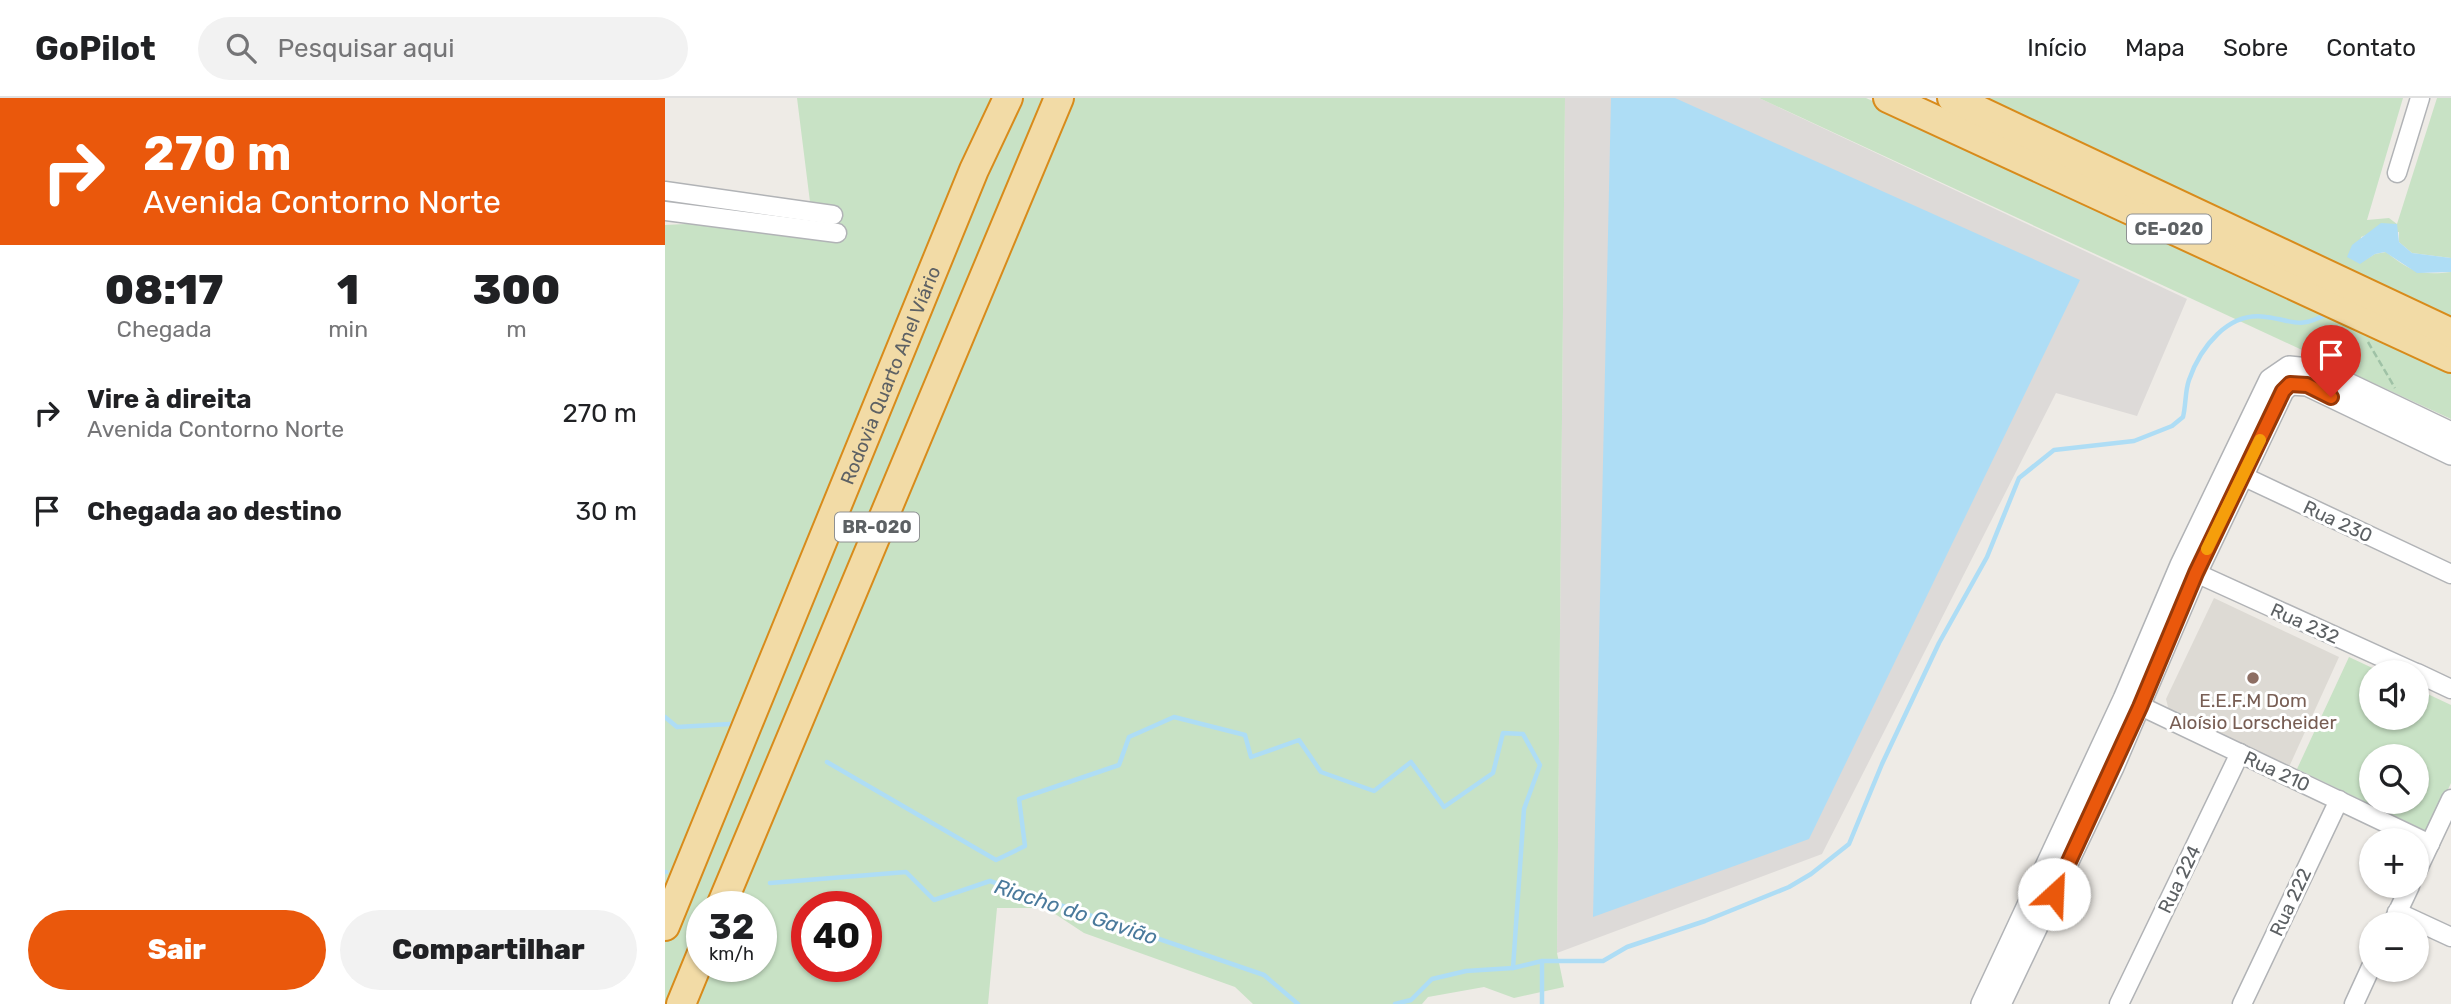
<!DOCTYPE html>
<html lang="pt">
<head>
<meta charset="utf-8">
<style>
  body { margin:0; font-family:Rubik,sans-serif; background:#f2f2f2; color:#202124; height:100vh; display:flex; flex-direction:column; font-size:26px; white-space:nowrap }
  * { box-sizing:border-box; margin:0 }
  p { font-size:23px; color:#757577 }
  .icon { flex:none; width:38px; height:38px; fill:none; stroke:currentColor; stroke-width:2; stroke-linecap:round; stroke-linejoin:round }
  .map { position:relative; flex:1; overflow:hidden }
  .panel { display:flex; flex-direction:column; background:#fff; width:665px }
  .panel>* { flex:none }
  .banner { background:#ea580c; color:#fff; overflow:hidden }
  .fabs { position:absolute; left:1694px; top:562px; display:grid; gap:14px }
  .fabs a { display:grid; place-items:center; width:70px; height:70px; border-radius:50%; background:#fff; box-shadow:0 2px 5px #0004; font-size:35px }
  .speed { position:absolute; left:21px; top:793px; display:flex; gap:14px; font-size:35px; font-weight:700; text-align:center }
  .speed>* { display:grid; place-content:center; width:91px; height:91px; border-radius:50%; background:#fff; box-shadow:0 2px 5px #0004; line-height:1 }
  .speed small { font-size:18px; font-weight:400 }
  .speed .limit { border:10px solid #d22; background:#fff; color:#111 }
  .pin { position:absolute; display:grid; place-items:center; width:60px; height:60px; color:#fff; margin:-72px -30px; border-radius:50% 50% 50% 0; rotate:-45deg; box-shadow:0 0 7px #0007 }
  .pin .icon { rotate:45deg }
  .me { position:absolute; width:77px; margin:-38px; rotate:25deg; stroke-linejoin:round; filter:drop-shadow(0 0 5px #0008) }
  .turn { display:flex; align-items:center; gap:24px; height:147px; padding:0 28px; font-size:32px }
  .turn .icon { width:91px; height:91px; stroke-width:2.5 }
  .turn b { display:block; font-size:49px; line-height:60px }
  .eta { display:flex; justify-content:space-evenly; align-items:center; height:119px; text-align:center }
  .eta b { font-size:42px; font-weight:800; line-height:49px }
  .action { display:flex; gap:14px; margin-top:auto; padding:14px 28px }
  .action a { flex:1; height:80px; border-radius:42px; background:#ea580c; color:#fff; font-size:28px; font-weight:800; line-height:80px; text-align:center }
  .action a+a { background:#f2f2f2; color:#202124 }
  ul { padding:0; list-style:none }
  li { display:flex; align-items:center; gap:21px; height:98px; padding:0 28px }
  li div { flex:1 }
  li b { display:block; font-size:26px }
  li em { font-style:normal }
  header { display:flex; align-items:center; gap:42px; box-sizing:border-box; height:98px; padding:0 35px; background:#fff; border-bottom:2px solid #e0e0e0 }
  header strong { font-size:33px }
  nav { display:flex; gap:38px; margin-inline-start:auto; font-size:24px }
  .search { width:490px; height:63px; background:#f2f2f2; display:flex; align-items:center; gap:18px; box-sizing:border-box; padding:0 24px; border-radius:38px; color:#757577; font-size:26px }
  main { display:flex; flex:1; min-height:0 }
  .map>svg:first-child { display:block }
  .industrial { fill:#dddad8 }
  .education { fill:#dddad4 }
  .green { fill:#c8e2c5; fill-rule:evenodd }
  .water { fill:#aeddf5 }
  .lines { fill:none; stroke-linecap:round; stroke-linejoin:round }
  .stream { stroke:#aeddf5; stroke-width:4.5 }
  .minor-casing { stroke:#b1b3b6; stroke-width:21 }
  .tertiary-casing { stroke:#b1b3b6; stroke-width:24 }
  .trunk-casing { stroke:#d88b1b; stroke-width:32 }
  .path { stroke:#9fc2a6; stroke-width:2.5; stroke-dasharray:7 3.5; stroke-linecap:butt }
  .minor { stroke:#fff; stroke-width:18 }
  .tertiary { stroke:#fff; stroke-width:21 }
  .trunk { stroke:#f2dba6; stroke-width:28 }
  .route-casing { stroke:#983908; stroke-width:18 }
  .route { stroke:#ea580c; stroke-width:12 }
  .slow { stroke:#f59e0b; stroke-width:12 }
  .education-dot { fill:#8d6e63; stroke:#fff; stroke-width:2.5 }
  .labels { text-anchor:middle; stroke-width:6; stroke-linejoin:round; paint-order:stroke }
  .shield { fill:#fff; stroke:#8e9092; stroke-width:2 }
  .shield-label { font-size:18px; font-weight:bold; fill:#5d6164 }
  .street-label { font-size:19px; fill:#5d6164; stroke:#fff }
  .education-label { font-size:19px; fill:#785e54; stroke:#fff }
  .water-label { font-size:21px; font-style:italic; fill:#4a7a9c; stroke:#fff }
</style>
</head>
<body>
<header>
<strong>GoPilot</strong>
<div class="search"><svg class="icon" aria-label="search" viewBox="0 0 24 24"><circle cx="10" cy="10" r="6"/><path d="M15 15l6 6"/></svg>Pesquisar aqui</div>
<nav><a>Início</a><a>Mapa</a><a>Sobre</a><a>Contato</a></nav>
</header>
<main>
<section class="panel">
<div class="banner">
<div class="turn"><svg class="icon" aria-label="right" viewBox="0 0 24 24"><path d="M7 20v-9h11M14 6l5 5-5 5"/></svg><div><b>270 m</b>Avenida Contorno Norte</div></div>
</div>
<div class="eta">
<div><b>08:17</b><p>Chegada</p></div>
<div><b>1</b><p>min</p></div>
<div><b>300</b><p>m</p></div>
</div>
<ul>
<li><svg class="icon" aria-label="right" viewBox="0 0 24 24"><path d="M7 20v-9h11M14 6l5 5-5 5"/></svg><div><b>Vire à direita</b><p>Avenida Contorno Norte</p></div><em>270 m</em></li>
<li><svg class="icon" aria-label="arrive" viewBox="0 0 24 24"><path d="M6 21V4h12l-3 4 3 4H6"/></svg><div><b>Chegada ao destino</b></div><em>30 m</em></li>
</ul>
<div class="action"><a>Sair</a><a>Compartilhar</a></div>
</section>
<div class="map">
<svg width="1786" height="906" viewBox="0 0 1786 906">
  <rect width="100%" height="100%" fill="#eeebe6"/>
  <!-- industrial -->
  <path class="industrial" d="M900 0H1094L1522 201 1472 318 1391 295 1157 756 892 855Z"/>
  <!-- education -->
  <path class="education" d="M1549 500 1674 559 1624 669 1504 613 1501 601Z"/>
  <!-- green -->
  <g class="green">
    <path d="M132 0H900L892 855 899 889 849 900 819 889 763 899 757 906H588L570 889 419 835 381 810H332L323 906H0V127L147 120ZM37 808H96V868H37ZM142 808H201V868H142Z"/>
    <path d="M1094 0H1201L1274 33 1786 272V321Z"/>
    <path d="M1314 0H1738L1702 122 1724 120 1732 126 1772 0H1786V160L1747 155 1734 144V134L1706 135 1696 139 1695 165 1710 156 1721 154C1745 173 1755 178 1786 174V218Z"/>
    <path d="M1684 559 1716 574H1706V620H1752V591L1786 607V685L1763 734 1632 671ZM1706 658H1752V704H1706Z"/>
  </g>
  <!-- water -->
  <g class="water">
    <path d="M946 0H1010L1415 182 1144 741 928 819Z"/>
    <path d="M1716 125 1732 126 1734 144 1747 155 1786 160V174L1752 175 1720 154 1710 156 1695 166 1682 159 1687 147Z"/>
  </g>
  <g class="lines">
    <!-- stream -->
    <g class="stream">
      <path d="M0 619 12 629 65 626"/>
      <path d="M162 664 331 762 360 748 354 701 454 667 464 639 509 619 580 637 586 659 634 642 656 674 709 693 746 664 779 709 828 675 838 635 858 636 875 667 859 711 848 870"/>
      <path d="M0 774H1"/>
      <path d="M105 785 241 774 269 802 325 783 599 877 633 906"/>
      <path d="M730 906 746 902 767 881 801 873 848 870 877 863H938L962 849 1040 823 1124 789 1146 776 1184 746 1217 666 1274 545 1322 459 1354 380 1389 352 1469 343 1507 328 1518 319C1521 307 1520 293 1524 282 1535 250 1563 213 1601 219 1631 223 1633 231 1662 216"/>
      <path d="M877 906V863"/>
    </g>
    <defs>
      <g id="minor">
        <path d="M1732 75 1755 0"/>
        <path d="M0 93 168 117"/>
        <path d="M0 113 172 135"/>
        <path d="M1567 373 1786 476"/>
        <path d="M1531 475 1749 574"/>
        <path d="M1752 575 1786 591"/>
        <path d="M1463 602 1765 746"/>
        <path d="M1752 773 1786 701"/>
        <path d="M1732 814 1786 839"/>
        <path d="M1727 826 1745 788"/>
        <path d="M1454 906 1575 655"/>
        <path d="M1577 906 1674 702"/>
        <path d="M1689 906 1706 869"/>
      </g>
      <g id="tertiary">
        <path d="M1625 286 1642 287 1786 356"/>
        <path d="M1317 906 1459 601 1516 467 1605 282 1624 269 1654 272 1786 335"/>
        <path d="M1335 906 1448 669 1531 475 1618 293 1625 286"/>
      </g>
      <g id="trunk">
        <path d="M1223 0 1786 260"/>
        <path d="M1287 0 1786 235"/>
        <path d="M56 808 394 0"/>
        <path id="s1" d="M0 828 309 72 343 0"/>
        <path d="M16 906 37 855"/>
      </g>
    </defs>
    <!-- minor casing -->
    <use href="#minor" class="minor-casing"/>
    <!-- tertiary casing -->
    <use href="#tertiary" class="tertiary-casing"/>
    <!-- trunk casing -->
    <use href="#trunk" class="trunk-casing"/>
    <!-- path -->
    <g class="path">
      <path d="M1703 244 1730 290"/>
      <path d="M1664 257 1671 248 1688 239"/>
    </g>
    <!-- minor -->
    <use href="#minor" class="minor"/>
    <!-- tertiary -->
    <use href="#tertiary" class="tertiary"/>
    <!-- trunk -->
    <use href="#trunk" class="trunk"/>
  </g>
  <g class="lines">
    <defs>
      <path id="route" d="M1389 796 1475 609 1531 475 1618 293 1625 286 1642 287 1666 299"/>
    </defs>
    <!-- route casing -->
    <use href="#route" class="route-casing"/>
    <!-- route -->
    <use href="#route" class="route"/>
    <!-- slow -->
    <path class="slow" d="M1542 451 1595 342"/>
  </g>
  <!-- markers -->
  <circle class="education-dot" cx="1588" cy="580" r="7"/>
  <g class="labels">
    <!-- shield labels -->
    <g class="shield">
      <rect x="1462" y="116.5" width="84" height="29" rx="5"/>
      <rect x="170" y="414.5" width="84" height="29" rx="5"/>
    </g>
    <g class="shield-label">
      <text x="1504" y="137">CE-020</text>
      <text x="212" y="435">BR-020</text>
    </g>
    <!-- street labels -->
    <g class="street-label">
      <text dy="7" stroke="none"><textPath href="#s1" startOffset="595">Rodovia Quarto Anel Viário</textPath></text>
      <text transform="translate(1673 423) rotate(25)" y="7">Rua 230</text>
      <text transform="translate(1640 525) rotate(24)" y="7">Rua 232</text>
      <text transform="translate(1612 673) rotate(25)" y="7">Rua 210</text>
      <text transform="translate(1514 781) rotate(-64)" y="7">Rua 224</text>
      <text transform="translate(1625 804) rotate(-65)" y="7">Rua 222</text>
    </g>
    <!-- education labels -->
    <g class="education-label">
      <text x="1588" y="609">E.E.F.M Dom<tspan x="1588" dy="22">Aloísio Lorscheider</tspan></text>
    </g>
    <!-- water labels -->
    <g class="water-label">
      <text transform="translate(411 814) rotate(18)" y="7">Riacho do Gavião</text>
    </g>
  </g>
</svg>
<div class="fabs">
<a><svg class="icon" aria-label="sound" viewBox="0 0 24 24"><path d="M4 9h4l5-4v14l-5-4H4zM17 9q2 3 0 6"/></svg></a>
<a><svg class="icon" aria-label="search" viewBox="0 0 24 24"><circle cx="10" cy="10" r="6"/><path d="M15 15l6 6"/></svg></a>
<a>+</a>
<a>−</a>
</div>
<div class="speed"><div>32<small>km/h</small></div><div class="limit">40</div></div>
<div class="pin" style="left:1666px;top:299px;background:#d93025"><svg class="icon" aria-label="arrive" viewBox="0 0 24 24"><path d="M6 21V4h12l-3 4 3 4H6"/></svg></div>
<svg class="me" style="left:1389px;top:796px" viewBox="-20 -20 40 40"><circle r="19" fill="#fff"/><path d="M0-13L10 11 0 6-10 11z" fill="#ea580c"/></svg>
</div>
</main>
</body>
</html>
